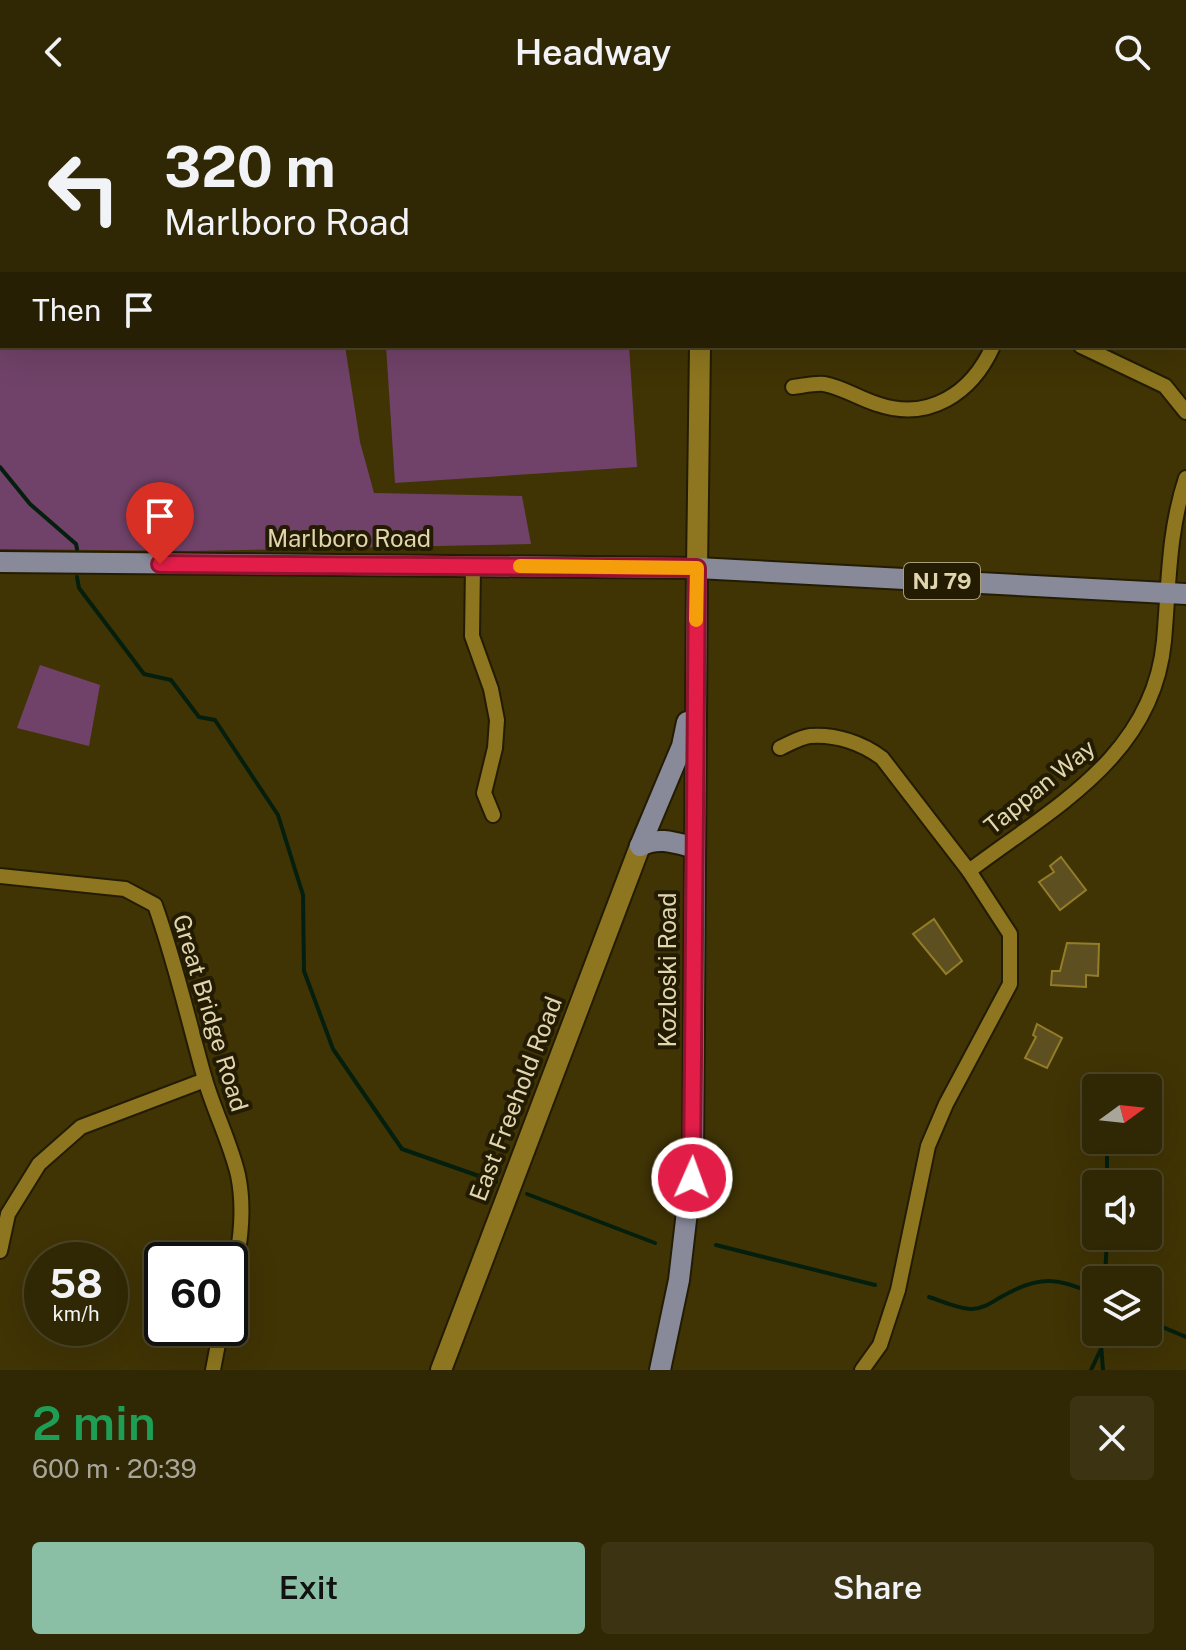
<!DOCTYPE html>
<html lang="en">
<head>
<meta charset="utf-8">
<style>
  body { margin:0; font-family:"Public Sans",sans-serif; background:#3c3313; color:#f1f3f6; height:100vh; display:flex; flex-direction:column; font-size:30px; white-space:nowrap }
  * { box-sizing:border-box; margin:0 }
  p { font-size:26px; color:#a8a59a }
  .icon { flex:none; width:44px; height:44px; fill:none; stroke:currentColor; stroke-width:2; stroke-linecap:round; stroke-linejoin:round }
  .map { position:relative; height:1266px; overflow:hidden }
  .details { display:flex; flex-direction:column; background:#302704; flex:1 }
  .details>* { flex:none }
  .top-card { position:absolute; left:0px; top:0px; width:1186px; height:244px; box-shadow:0 8px 32px #0002,0 0 0 2px #4b4426; background:#302704; color:#f1f3f6; overflow:hidden }
  .needle { width:52px; rotate:75deg }
  .buttons { position:absolute; left:1082px; top:970px; display:grid; gap:16px }
  .buttons a { display:grid; place-items:center; width:80px; height:80px; border-radius:8px; background:#302704; box-shadow:0 8px 32px #0002,0 0 0 2px #4b4426; font-size:40px }
  .speed { position:absolute; left:24px; top:1138px; display:flex; gap:16px; font-size:40px; font-weight:700; text-align:center }
  .speed>* { display:grid; place-content:center; width:104px; height:104px; border-radius:50%; background:#302704; box-shadow:0 8px 32px #0002,0 0 0 2px #4b4426; line-height:1 }
  .speed small { font-size:20px; font-weight:400 }
  .speed .limit { border:4px solid #111; border-radius:12px; background:#fff; color:#111 }
  .pin { position:absolute; display:grid; place-items:center; width:68px; height:68px; color:#fff; margin:-82px -34px; border-radius:50% 50% 50% 0; rotate:-45deg; box-shadow:0 0 8px #0007 }
  .pin .icon { rotate:45deg }
  .me { position:absolute; width:88px; margin:-44px; rotate:2deg; stroke-linejoin:round; filter:drop-shadow(0 0 6px #0008) }
  .turn { display:flex; align-items:center; gap:28px; height:168px; padding:0 32px; font-size:36px }
  .turn .icon { width:104px; height:104px; stroke-width:2.5 }
  .turn b { display:block; font-size:56px; line-height:68px }
  .then { display:flex; align-items:center; height:76px; padding:0 32px; background:#0003; gap:16px; font-size:30px }
  .round { display:grid; place-items:center; flex:none; width:84px; height:84px; border-radius:8px; background:#3c3313 }
  .head { display:flex; align-items:center; justify-content:space-between; height:136px; padding:0 32px }
  h1 { font-size:48px; font-weight:600; line-height:60px; color:#1e9e55 }
  .cta { display:flex; gap:16px; margin-top:auto; padding:16px 32px }
  .cta a { flex:1; height:92px; border-radius:8px; background:#8abfa5; color:#111; font-size:32px; font-weight:600; line-height:92px; text-align:center }
  .cta a+a { background:#3c3313; color:#f1f3f6 }
  header { display:flex; justify-content:space-between; align-items:center; height:104px; padding:0 32px; background:#302704; font-size:36px; font-weight:600 }
  .map>svg:first-child { display:block }
  .green { fill:#704269 }
  .lines { fill:none; stroke-linecap:round; stroke-linejoin:round }
  .stream { stroke:#051f0e; stroke-width:4 }
  .building { fill:#5d4f1f; stroke:#947d28; stroke-width:2 }
  .lane-casing { stroke:#231c03; stroke-width:11 }
  .street-casing { stroke:#231c03; stroke-width:18 }
  .secondary-casing { stroke:#231c03; stroke-width:24 }
  .primary-casing { stroke:#231c03; stroke-width:24 }
  .lane { stroke:#8d761f; stroke-width:7 }
  .street { stroke:#8d761f; stroke-width:14 }
  .secondary { stroke:#8d761f; stroke-width:20 }
  .primary { stroke:#888a9a; stroke-width:20 }
  .route-casing { stroke:#92132f; stroke-width:20 }
  .route { stroke:#e11d48; stroke-width:14 }
  .slow { stroke:#f59e0b; stroke-width:14 }
  .labels { text-anchor:middle; stroke-width:8; stroke-linejoin:round; paint-order:stroke }
  .shield { fill:#231c03; stroke:#a89e7b; stroke-width:2 }
  .shield-label { font-size:22px; font-weight:bold; fill:#e1d5ae }
  .street-label { font-size:24px; fill:#e1d5ae; stroke:#231c03 }
</style>
</head>
<body>
<header><svg class="icon" aria-label="back" viewBox="0 0 24 24"><path d="M15 5l-7 7 7 7"/></svg>Headway<svg class="icon" aria-label="search" viewBox="0 0 24 24"><circle cx="10" cy="10" r="6"/><path d="M15 15l6 6"/></svg></header>
<div class="map">
<svg width="1186" height="1266" viewBox="0 0 1186 1266">
  <rect width="100%" height="100%" fill="#403405"/>
  <!-- green -->
  <g class="green">
    <path d="M0 0 97 2H2V242H345L360 338 374 389 522 392 531 440 190 447 0 445Z"/>
    <rect x="391" y="0" width="231" height="2"/>
    <path d="M386 242H629L637 363 395 379Z"/>
    <path d="M40 561 100 581 89 642 17 624Z"/>
  </g>
  <g class="lines">
    <!-- stream -->
    <g class="stream">
      <path d="M0 363 30 400 76 440 77 445"/>
      <path d="M77 473 79 484 144 570 171 576 199 613 215 616 278 711 303 791 304 867 333 945 402 1045 496 1078"/>
      <path d="M1107 1053V1080"/>
      <path d="M527 1090 655 1139"/>
      <path d="M716 1141 875 1181"/>
      <path d="M1105 1176 1107 1132"/>
      <path d="M929 1193C942 1197 959 1205 972 1205 983 1205 992 1198 1001 1193 1039 1171 1058 1173 1096 1191"/>
      <path d="M1148 1217 1186 1233"/>
      <path d="M1100 1228 1103 1266"/>
      <path d="M1091 1266 1100 1247"/>
    </g>
  </g>
  <!-- building -->
  <g class="building">
    <path d="M1061 753 1086 786 1060 806 1039 778 1054 768 1050 762Z"/>
    <path d="M934 815 962 857 946 870 913 830Z"/>
    <path d="M1067 839 1099 840 1098 872 1086 871V883L1051 881 1052 867H1060Z"/>
    <path d="M1037 920 1062 934 1047 964 1025 954 1036 933 1033 931Z"/>
  </g>
  <g class="lines">
    <defs>
      <g id="lane">
        <path d="M118 0V2"/>
        <path d="M315 0 317 2"/>
        <path d="M212 2 244 0"/>
      </g>
      <g id="street">
        <path d="M762 0H763"/>
        <path d="M1004 0V2"/>
        <path d="M1081 242 1165 282 1186 308"/>
        <path d="M793 283C802 282 815 279 824 280 842 283 860 295 877 300 929 318 972 289 993 242"/>
        <path d="M473 462 472 532 491 585 497 616 495 644 484 689 493 711"/>
        <path d="M780 644C789 640 800 633 810 632 836 630 862 639 882 654L969 767 1010 830V880L946 1000 928 1042 898 1186 880 1241 862 1266"/>
        <path d="M969 767C1052 704 1153 653 1164 537 1169 481 1168 428 1186 374"/>
        <path d="M0 772 125 785 155 801C175 857 188 915 204 972 213 1005 230 1037 238 1071 246 1110 239 1148 230 1186"/>
        <path d="M0 1147 8 1110 39 1060 81 1023 205 976"/>
        <path d="M213 1266 221 1224"/>
      </g>
      <g id="secondary">
        <path d="M682 0V2"/>
        <path d="M697 464 700 242"/>
        <path d="M441 1266 640 742"/>
      </g>
      <g id="primary">
        <path d="M0 458 697 464 1186 490"/>
        <path d="M640 742 682 642 687 618"/>
        <path d="M640 742C658 732 676 739 695 744"/>
        <path d="M660 1266 679 1176 693 1056 697 464"/>
      </g>
    </defs>
    <!-- lane casing -->
    <use href="#lane" class="lane-casing"/>
    <!-- street casing -->
    <use href="#street" class="street-casing"/>
    <!-- secondary casing -->
    <use href="#secondary" class="secondary-casing"/>
    <!-- primary casing -->
    <use href="#primary" class="primary-casing"/>
    <!-- lane -->
    <use href="#lane" class="lane"/>
    <!-- street -->
    <use href="#street" class="street"/>
    <!-- secondary -->
    <use href="#secondary" class="secondary"/>
    <!-- primary -->
    <use href="#primary" class="primary"/>
  </g>
  <g class="lines">
    <defs>
      <path id="route" d="M160 460 697 464 692 1074"/>
    </defs>
    <!-- route casing -->
    <use href="#route" class="route-casing"/>
    <!-- route -->
    <use href="#route" class="route"/>
    <!-- slow -->
    <path class="slow" d="M520 462 697 464 696 516"/>
  </g>
  <g class="labels">
    <!-- shield labels -->
    <rect class="shield" x="904" y="459" width="76" height="36" rx="6"/>
    <g class="shield-label">
      <text x="942" y="485">NJ 79</text>
    </g>
    <!-- street labels -->
    <g class="street-label">
      <text x="349" y="443">Marlboro Road</text>
      <text transform="translate(1040 683) rotate(-39)" y="8">Tappan Way</text>
      <text transform="translate(668 866) rotate(-90)" y="8">Kozloski Road</text>
      <text transform="translate(210 909) rotate(73)" y="8">Great Bridge Road</text>
      <text transform="translate(516 995) rotate(-69)" y="8">East Freehold Road</text>
    </g>
  </g>
</svg>
<div class="buttons">
<a><svg class="needle" viewBox="-14 -14 28 28"><path d="M0-13l5 13h-10z" fill="#e53935"/><path d="M0 13l5-13h-10z" fill="#a8a59a"/></svg></a>
<a><svg class="icon" aria-label="sound" viewBox="0 0 24 24"><path d="M4 9h4l5-4v14l-5-4H4zM17 9q2 3 0 6"/></svg></a>
<a><svg class="icon" aria-label="layers" viewBox="0 0 24 24"><path d="M12 4l9 5-9 5-9-5zM3 14l9 5 9-5"/></svg></a>
</div>
<div class="speed"><div>58<small>km/h</small></div><div class="limit">60</div></div>
<div class="pin" style="left:160px;top:460px;background:#d93025"><svg class="icon" aria-label="arrive" viewBox="0 0 24 24"><path d="M6 21V4h12l-3 4 3 4H6"/></svg></div>
<svg class="me" style="left:692px;top:1074px" viewBox="-20 -20 40 40"><circle r="17" fill="#e11d48" stroke="#fff" stroke-width="3"/><path d="M0-11L8 9 0 5-8 9z" fill="#fff"/></svg>
<div class="top-card">
<div class="turn"><svg class="icon" aria-label="left" viewBox="0 0 24 24"><path d="M17 20v-9H6M10 6l-5 5 5 5"/></svg><div><b>320 m</b>Marlboro Road</div></div>
<div class="then">Then<svg class="icon" aria-label="arrive" viewBox="0 0 24 24"><path d="M6 21V4h12l-3 4 3 4H6"/></svg></div>
</div>
</div>
<section class="details">
<div class="head"><div><h1>2 min</h1><p>600 m · 20:39</p></div><a class="round"><svg class="icon" aria-label="close" viewBox="0 0 24 24"><path d="M6 6l12 12M18 6L6 18"/></svg></a></div>
<div class="cta"><a>Exit</a><a>Share</a></div>
</section>
</body>
</html>
